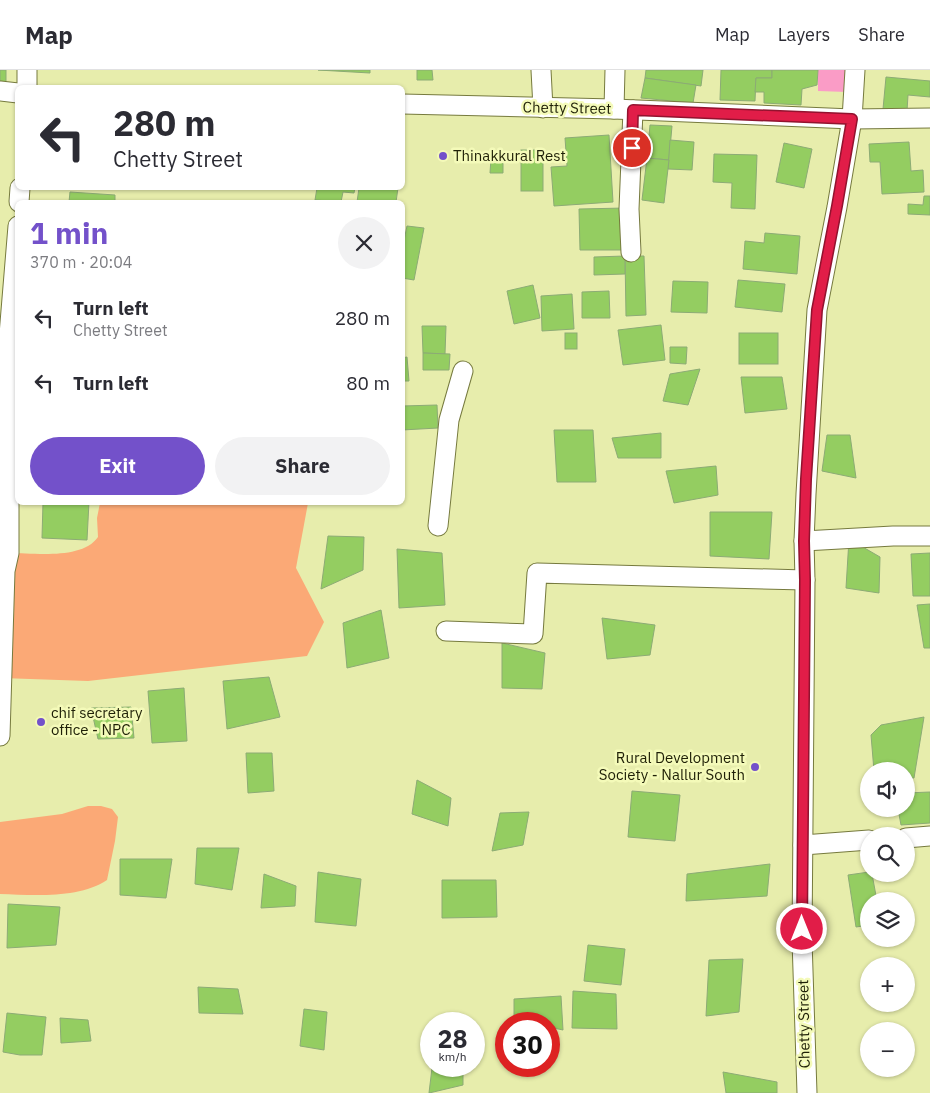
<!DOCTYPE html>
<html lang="en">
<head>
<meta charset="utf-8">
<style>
  body { margin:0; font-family:"IBM Plex Sans",sans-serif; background:#f2f2f3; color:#2b2b33; height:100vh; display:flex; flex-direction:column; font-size:19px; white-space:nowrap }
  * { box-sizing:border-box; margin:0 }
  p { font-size:16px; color:#7c7c81 }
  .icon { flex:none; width:28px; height:28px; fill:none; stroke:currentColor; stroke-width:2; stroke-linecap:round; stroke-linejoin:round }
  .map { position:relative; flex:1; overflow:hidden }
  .panel { position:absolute; left:15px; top:130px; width:390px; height:305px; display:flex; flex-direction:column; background:#fff; border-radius:8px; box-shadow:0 1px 4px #0004 }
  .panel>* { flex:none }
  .banner { position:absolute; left:15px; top:15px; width:390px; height:105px; border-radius:8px; box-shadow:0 1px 4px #0004; background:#fff; color:#2b2b33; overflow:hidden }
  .buttons { position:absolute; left:860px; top:692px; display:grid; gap:10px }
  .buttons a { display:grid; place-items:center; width:55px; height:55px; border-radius:50%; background:#fff; box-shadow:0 1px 4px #0004; font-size:25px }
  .speed { position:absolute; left:420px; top:942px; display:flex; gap:10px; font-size:25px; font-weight:700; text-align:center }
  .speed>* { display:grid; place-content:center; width:65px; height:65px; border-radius:50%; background:#fff; box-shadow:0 1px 4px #0004; line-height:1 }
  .speed small { font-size:12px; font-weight:400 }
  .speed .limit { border:8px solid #d22; background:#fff; color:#111 }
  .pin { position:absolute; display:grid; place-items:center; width:42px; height:42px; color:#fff; margin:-21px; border:2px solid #fff; border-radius:50%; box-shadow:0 1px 5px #0007 }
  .me { position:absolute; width:55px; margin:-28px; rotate:0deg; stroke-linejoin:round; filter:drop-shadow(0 0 4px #0008) }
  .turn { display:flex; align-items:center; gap:18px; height:105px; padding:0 15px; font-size:22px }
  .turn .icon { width:65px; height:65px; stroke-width:2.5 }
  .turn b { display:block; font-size:35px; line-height:42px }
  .round { display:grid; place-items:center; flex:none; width:52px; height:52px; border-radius:26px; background:#f2f2f3 }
  .summary { display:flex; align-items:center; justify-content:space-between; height:85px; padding:0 15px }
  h1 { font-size:30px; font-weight:700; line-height:38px; color:#7351ca }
  .cta { display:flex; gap:10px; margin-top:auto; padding:10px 15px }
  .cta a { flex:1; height:58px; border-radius:30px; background:#7351ca; color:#fff; font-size:20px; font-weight:700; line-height:58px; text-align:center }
  .cta a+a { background:#f2f2f3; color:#2b2b33 }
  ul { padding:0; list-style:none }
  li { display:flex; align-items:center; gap:15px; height:65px; padding:0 15px }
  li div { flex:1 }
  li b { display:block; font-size:19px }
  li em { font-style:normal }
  header { display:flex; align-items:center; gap:30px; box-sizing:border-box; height:70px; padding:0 25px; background:#fff; border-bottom:1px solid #e1e1e2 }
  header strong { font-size:24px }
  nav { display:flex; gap:28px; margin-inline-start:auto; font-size:18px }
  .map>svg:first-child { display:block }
  .green { fill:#fba976 }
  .water { fill:#fa9cc6 }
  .building { fill:#94cd61; stroke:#8cab75 }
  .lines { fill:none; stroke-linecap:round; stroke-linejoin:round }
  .minor-casing { stroke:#767a3e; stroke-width:21 }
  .minor { stroke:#fff; stroke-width:19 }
  .route-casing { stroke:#92132f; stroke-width:12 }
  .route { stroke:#e11d48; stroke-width:9 }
  .poi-dot { fill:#7351ca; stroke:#f4fab9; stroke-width:2 }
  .labels { text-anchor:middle; stroke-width:5; stroke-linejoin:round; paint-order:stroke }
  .street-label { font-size:15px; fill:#1f2007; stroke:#f4fab9 }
  .poi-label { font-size:15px; fill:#1f2007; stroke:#f4fab9; text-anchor:start }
</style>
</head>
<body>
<header>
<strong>Map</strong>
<nav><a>Map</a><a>Layers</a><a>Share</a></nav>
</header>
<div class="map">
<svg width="930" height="1023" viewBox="0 0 930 1023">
  <rect width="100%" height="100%" fill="#e7edac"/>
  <!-- green -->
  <g class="green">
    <path d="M100 433H308L296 498 324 552 307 586 88 611 1 608 9 483C35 483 82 490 98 467L97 448Z"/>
    <path d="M88 736H101L112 739 118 747 115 771 107 810C79 829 33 825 0 824V752L62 744Z"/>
  </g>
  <!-- water -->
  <path class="water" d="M818 0H848L847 22 818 21Z"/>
  <!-- building -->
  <g class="building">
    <rect x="0" y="0" width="6" height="13"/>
    <path d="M318 0H370V3Z"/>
    <path d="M417 0H432L433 10H417Z"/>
    <path d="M646 0H703L701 16 645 8Z"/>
    <path d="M721 0H772V8H756L755 31 720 30Z"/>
    <path d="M772 0H818L817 15 802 19 801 35 764 33V22H755L756 8H772Z"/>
    <path d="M886 7 930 11V27L908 25 907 41 883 39Z"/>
    <path d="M645 8 696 15 693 33 641 28Z"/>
    <path d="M650 55 672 56 669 90 647 88Z"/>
    <path d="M609 65 613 132 554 136 551 97 567 96 565 68Z"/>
    <path d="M670 70 694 72 692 100 668 99Z"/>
    <path d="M909 72 911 101 923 100 924 122 882 124 880 92H870L869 74Z"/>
    <path d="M784 73 812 79 804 118 776 112Z"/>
    <rect x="521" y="80" width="22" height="41"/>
    <path d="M714 84 757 85 755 139 731 138 732 113 713 112Z"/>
    <path d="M491 88H503V103H490Z"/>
    <path d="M647 88 669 90 664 133 642 130Z"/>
    <path d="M317 118H355L354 123 343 122 341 132 315 130Z"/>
    <path d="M359 118H398L396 132H357Z"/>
    <path d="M70 122 115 125V132H69Z"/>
    <path d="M924 126H930V145L908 144V134L923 135Z"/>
    <path d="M625 138 626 180H580L579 139Z"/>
    <path d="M407 156 424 158 414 210 402 208V180Z"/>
    <path d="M765 163 800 166 797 204 743 199 745 171 764 173Z"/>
    <path d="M625 186H644L646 245 626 246Z"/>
    <path d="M625 186V204L594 205V187Z"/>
    <path d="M738 210 785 214 782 242 735 237Z"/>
    <path d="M673 211 708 212 707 243 671 242Z"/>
    <path d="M533 215 540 248 514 254 507 221Z"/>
    <path d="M609 221 610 248H582V222Z"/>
    <path d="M572 224 574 259 542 261 541 226Z"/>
    <path d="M661 255 665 290 623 295 618 260Z"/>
    <path d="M422 256H446L445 284 423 283Z"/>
    <rect x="565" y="263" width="12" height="16"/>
    <rect x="739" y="263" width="39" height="31"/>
    <path d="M670 277H687L686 294 670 293Z"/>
    <path d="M423 283 450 284 449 300H423Z"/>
    <path d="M407 287 409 311H402V288Z"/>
    <path d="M700 299 688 335 663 331 670 304Z"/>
    <path d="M741 307H782L787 339 745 343Z"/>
    <path d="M437 335 438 358 402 360V336Z"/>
    <path d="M554 360H593L596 412H557Z"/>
    <path d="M661 363V388H618L612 368Z"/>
    <path d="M827 365H850L856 408 822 401Z"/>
    <path d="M716 396 718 425 674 433 666 401Z"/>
    <path d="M43 432H89L87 470 42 468Z"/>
    <path d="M710 442H772L769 489 710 486Z"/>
    <path d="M328 466 364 467 363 500 321 519Z"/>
    <path d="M849 469 880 487 879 523 846 518Z"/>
    <path d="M397 479 442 483 445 535 399 538Z"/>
    <path d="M930 483V526H913L911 484Z"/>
    <path d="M930 534V578H924L917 535Z"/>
    <path d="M381 540 389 588 347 598 343 553Z"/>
    <path d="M602 548 655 555 650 585 607 589Z"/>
    <path d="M502 573 545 583 542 619 502 618Z"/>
    <path d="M269 607 280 647 227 659 223 611Z"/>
    <path d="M184 618 187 671 152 673 148 621Z"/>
    <path d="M131 637 134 668 98 669 91 638Z"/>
    <path d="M924 647 914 708H906V701H874L871 665 881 655Z"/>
    <path d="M246 683H272L274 721 248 723Z"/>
    <path d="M417 710 451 728 448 756 412 744Z"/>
    <path d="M632 721 680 725 675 771 628 767Z"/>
    <path d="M930 722V753L901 755 898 739H906V723Z"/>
    <path d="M529 742 523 775 492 781 500 743Z"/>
    <path d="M197 778H239L232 820 195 814Z"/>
    <path d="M120 789H172L166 828 120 825Z"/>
    <path d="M770 794 767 826 686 831 687 804Z"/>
    <path d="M318 802 361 809 356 856 315 852Z"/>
    <path d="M869 802V804H872L877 831H869V855L856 857 848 805Z"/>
    <path d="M264 804 296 816 295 836 261 838Z"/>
    <path d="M442 810H496L497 847 442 848Z"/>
    <path d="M8 834 60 837 56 875 7 878Z"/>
    <path d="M588 875 625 879 621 915 584 911Z"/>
    <path d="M743 889 739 942 706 946 709 890Z"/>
    <path d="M198 917 238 919 243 944 199 943Z"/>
    <path d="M573 921 616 924 617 959 572 958Z"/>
    <path d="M561 926 563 960 549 957V954H536L514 949V929Z"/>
    <path d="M304 939 327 942 324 980 300 976Z"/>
    <path d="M7 943 46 947 42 985H20L3 982Z"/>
    <path d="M60 948 88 950 91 971 61 973Z"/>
    <path d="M446 996H463V1015L429 1023 432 998Z"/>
    <path d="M723 1002 777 1012V1023H726Z"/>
  </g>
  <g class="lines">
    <defs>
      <g id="minor">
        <path d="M27 0V18"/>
        <path d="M541 0 543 38"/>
        <path d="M0 21 18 23"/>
        <path d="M402 34 614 39 852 49 930 48"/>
        <path d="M614 39 615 0"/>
        <path d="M19 132 20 118"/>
        <path d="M631 182 629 139 633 40"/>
        <path d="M438 456 449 350 463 301"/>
        <path d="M804 471 893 466H930"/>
        <path d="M446 561 533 564 537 503 805 510"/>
        <path d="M0 666 5 501 9 483V265L18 156"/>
        <path d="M906 768 930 766"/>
        <path d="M803 775 869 770"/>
        <path d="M807 1023 802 870 805 510 804 471 806 424 817 240 837 137 852 49 855 0"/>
      </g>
    </defs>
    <!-- minor casing -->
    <use href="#minor" class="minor-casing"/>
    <!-- minor -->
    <use href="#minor" class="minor"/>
  </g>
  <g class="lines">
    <defs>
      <path id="route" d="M632 78 633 40 852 49 837 136 817 240 806 409 804 471 805 510 802 859"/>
    </defs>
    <!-- route casing -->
    <use href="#route" class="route-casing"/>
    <!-- route -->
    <use href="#route" class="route"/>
  </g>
  <!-- markers -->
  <g class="poi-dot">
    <circle cx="443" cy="86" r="5"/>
    <circle cx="41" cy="652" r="5"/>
    <circle cx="755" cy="697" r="5"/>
  </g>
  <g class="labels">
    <!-- street labels -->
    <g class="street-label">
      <text transform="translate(567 38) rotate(1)" y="5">Chetty Street</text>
      <text transform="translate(804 954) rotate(-91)" y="5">Chetty Street</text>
    </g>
    <!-- poi labels -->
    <g class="poi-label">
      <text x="453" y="91">Thinakkural Rest</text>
      <text x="51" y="648">chif secretary<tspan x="51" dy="17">office - NPC</tspan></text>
      <text x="745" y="693" text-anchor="end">Rural Development<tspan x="745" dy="17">Society - Nallur South</tspan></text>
    </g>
  </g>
</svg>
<div class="buttons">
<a><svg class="icon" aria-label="sound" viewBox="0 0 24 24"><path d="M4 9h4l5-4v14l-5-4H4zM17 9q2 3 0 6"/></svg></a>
<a><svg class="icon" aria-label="search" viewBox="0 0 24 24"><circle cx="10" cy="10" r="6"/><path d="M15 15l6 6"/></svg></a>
<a><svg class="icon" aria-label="layers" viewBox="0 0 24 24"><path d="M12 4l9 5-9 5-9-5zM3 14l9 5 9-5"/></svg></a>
<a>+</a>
<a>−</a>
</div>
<div class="speed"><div>28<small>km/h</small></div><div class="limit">30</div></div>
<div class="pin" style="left:632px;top:78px;background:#d93025"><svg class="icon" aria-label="arrive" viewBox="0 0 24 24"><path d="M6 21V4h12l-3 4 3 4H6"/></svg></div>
<svg class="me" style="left:802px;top:859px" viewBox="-20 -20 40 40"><circle r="17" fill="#e11d48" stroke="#fff" stroke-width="3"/><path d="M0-11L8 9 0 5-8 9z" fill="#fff"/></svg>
<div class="banner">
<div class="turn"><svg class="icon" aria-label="left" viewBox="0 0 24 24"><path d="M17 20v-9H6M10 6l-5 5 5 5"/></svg><div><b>280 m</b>Chetty Street</div></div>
</div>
<section class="panel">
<div class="summary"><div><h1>1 min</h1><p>370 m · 20:04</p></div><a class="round"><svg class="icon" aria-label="close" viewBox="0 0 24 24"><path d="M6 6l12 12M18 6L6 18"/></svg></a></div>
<ul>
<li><svg class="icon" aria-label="left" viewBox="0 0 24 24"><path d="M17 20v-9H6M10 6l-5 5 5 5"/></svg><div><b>Turn left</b><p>Chetty Street</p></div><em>280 m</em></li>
<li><svg class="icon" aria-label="left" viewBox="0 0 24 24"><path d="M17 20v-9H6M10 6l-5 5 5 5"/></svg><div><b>Turn left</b></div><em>80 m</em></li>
</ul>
<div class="cta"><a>Exit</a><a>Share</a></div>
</section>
</div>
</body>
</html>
